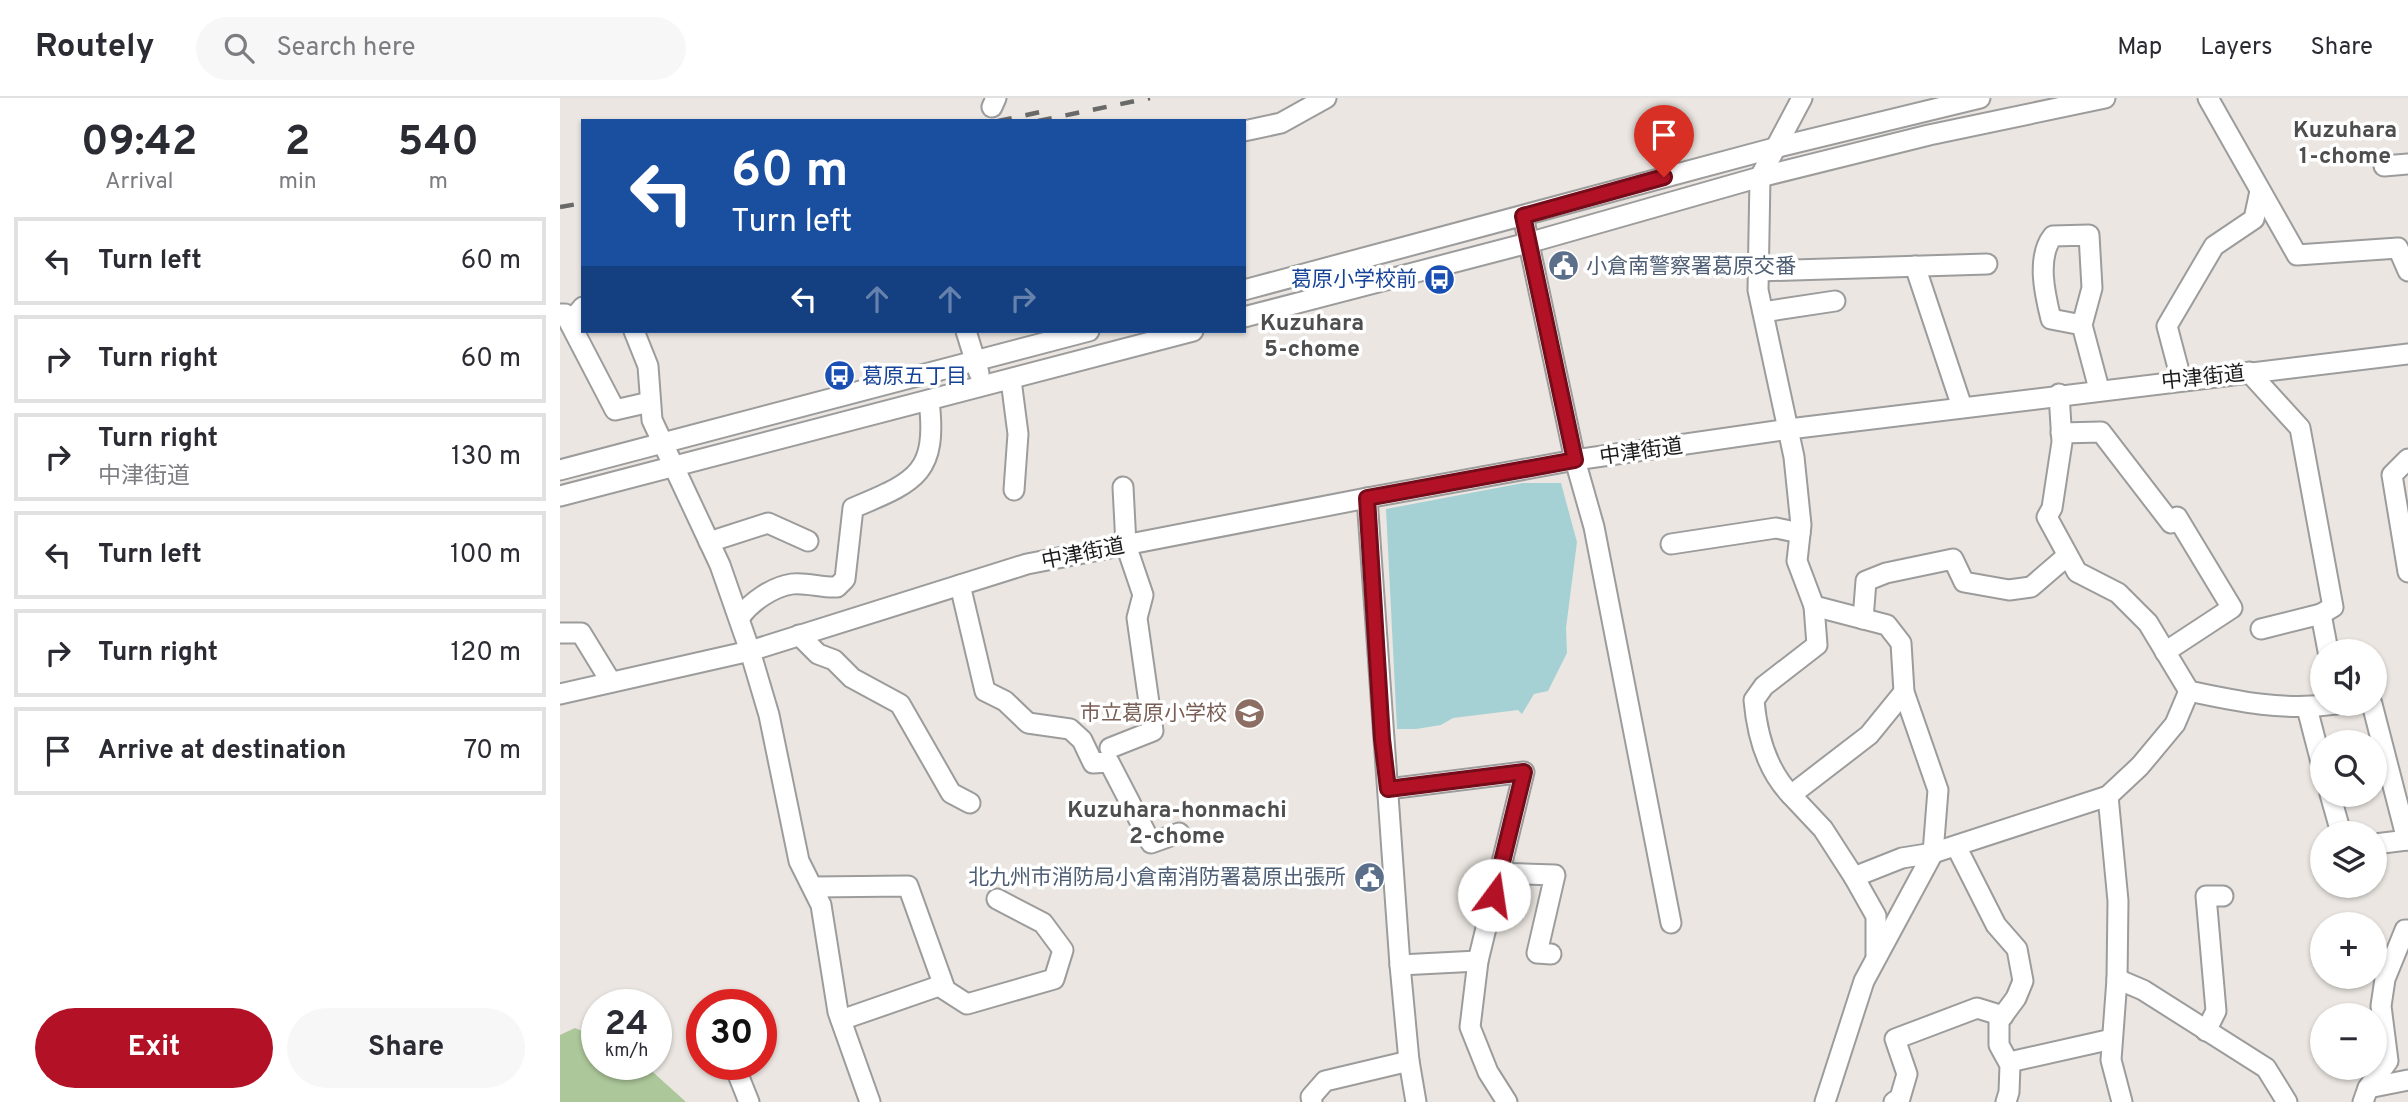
<!DOCTYPE html>
<html lang="en">
<head>
<meta charset="utf-8">
<style>
  body { margin:0; font-family:Overpass,"Noto Sans JP",sans-serif; background:#f7f7f7; color:#2b2b33; height:100vh; display:flex; flex-direction:column; font-size:26px; white-space:nowrap }
  * { box-sizing:border-box; margin:0 }
  p { font-size:23px; color:#7c7c81 }
  .icon { flex:none; width:38px; height:38px; fill:none; stroke:currentColor; stroke-width:2; stroke-linecap:round; stroke-linejoin:round }
  .map { position:relative; flex:1; overflow:hidden }
  .panel { display:flex; flex-direction:column; background:#fff; width:560px }
  .panel>* { flex:none }
  .hud { position:absolute; left:21px; top:21px; width:665px; height:214px; border-radius:0px; box-shadow:0 2px 5px #0004; background:#1a4fa0; color:#fff; overflow:hidden }
  .fabs { position:absolute; left:1750px; top:541px; display:grid; gap:14px }
  .fabs a { display:grid; place-items:center; width:77px; height:77px; border-radius:50%; background:#fff; box-shadow:0 2px 5px #0004; font-size:35px }
  .speed { position:absolute; left:21px; top:891px; display:flex; gap:14px; font-size:35px; font-weight:700; text-align:center }
  .speed>* { display:grid; place-content:center; width:91px; height:91px; border-radius:50%; background:#fff; box-shadow:0 2px 5px #0004; line-height:1 }
  .speed small { font-size:18px; font-weight:400 }
  .speed .limit { border:10px solid #d22; background:#fff; color:#111 }
  .pin { position:absolute; display:grid; place-items:center; width:60px; height:60px; color:#fff; margin:-72px -30px; border-radius:50% 50% 50% 0; rotate:-45deg; box-shadow:0 0 7px #0007 }
  .pin .icon { rotate:45deg }
  .me { position:absolute; width:77px; margin:-38px; rotate:14deg; stroke-linejoin:round; filter:drop-shadow(0 0 5px #0008) }
  .turn { display:flex; align-items:center; gap:24px; height:147px; padding:0 35px; font-size:32px }
  .turn .icon { width:91px; height:91px; stroke-width:2.5 }
  .turn b { display:block; font-size:49px; line-height:60px }
  .lanes { display:flex; align-items:center; height:66px; padding:0 35px; background:#0003; justify-content:center; gap:35px; direction:ltr }
  .lanes .off { opacity:.35 }
  .eta { display:flex; justify-content:space-evenly; align-items:center; height:119px; text-align:center }
  .eta b { font-size:42px; font-weight:700; line-height:49px }
  .action { display:flex; gap:14px; margin-top:auto; padding:14px 35px }
  .action a { flex:1; height:80px; border-radius:42px; background:#b31226; color:#fff; font-size:28px; font-weight:700; line-height:80px; text-align:center }
  .action a+a { background:#f7f7f7; color:#2b2b33 }
  ul { padding:0; list-style:none }
  li { display:flex; align-items:center; gap:21px; height:88px; margin:0 14px 10px; padding:0 21px; border:4px solid #e1e1e2; border-radius:0px }
  li div { flex:1 }
  li b { display:block; font-size:26px }
  li em { font-style:normal }
  header { display:flex; align-items:center; gap:42px; box-sizing:border-box; height:98px; padding:0 35px; background:#fff; border-bottom:2px solid #e1e1e2 }
  header strong { font-size:33px }
  nav { display:flex; gap:38px; margin-inline-start:auto; font-size:24px }
  .search { width:490px; height:63px; background:#f7f7f7; display:flex; align-items:center; gap:18px; box-sizing:border-box; padding:0 24px; border-radius:38px; color:#7c7c81; font-size:26px }
  main { display:flex; flex:1; min-height:0 }
  .map>svg:first-child { display:block }
  .forest { fill:#acc799 }
  .water { fill:#a5d1d5 }
  .lines { fill:none; stroke-linecap:round; stroke-linejoin:round }
  .minor-casing { stroke:#9c9c9c; stroke-width:23 }
  .minor { stroke:#fff; stroke-width:19 }
  .rail { stroke:#696969; stroke-width:4.5; stroke-dasharray:14 14; stroke-linecap:butt }
  .route-casing { stroke:#740c19; stroke-width:18 }
  .route { stroke:#b31226; stroke-width:12 }
  .labels { text-anchor:middle; stroke-width:7; stroke-linejoin:round; paint-order:stroke }
  .service-label { font-size:21px; fill:#4e5e75; stroke:#fff; text-anchor:start }
  .transit-label { font-size:21px; fill:#164399; stroke:#fff; text-anchor:end }
  .street-label { font-size:21px; fill:#1b1b1b; stroke:#fff }
  .education-label { font-size:21px; fill:#785e54; stroke:#fff; text-anchor:end }
  .neighbourhood-label { font-size:23px; font-weight:bold; fill:#4e4e4e; stroke:#fff }
</style>
</head>
<body>
<header>
<strong>Routely</strong>
<div class="search"><svg class="icon" aria-label="search" viewBox="0 0 24 24"><circle cx="10" cy="10" r="6"/><path d="M15 15l6 6"/></svg>Search here</div>
<nav><a>Map</a><a>Layers</a><a>Share</a></nav>
</header>
<main>
<section class="panel">
<div class="eta">
<div><b>09:42</b><p>Arrival</p></div>
<div><b>2</b><p>min</p></div>
<div><b>540</b><p>m</p></div>
</div>
<ul>
<li><svg class="icon" aria-label="left" viewBox="0 0 24 24"><path d="M17 20v-9H6M10 6l-5 5 5 5"/></svg><div><b>Turn left</b></div><em>60 m</em></li>
<li><svg class="icon" aria-label="right" viewBox="0 0 24 24"><path d="M7 20v-9h11M14 6l5 5-5 5"/></svg><div><b>Turn right</b></div><em>60 m</em></li>
<li><svg class="icon" aria-label="right" viewBox="0 0 24 24"><path d="M7 20v-9h11M14 6l5 5-5 5"/></svg><div><b>Turn right</b><p>中津街道</p></div><em>130 m</em></li>
<li><svg class="icon" aria-label="left" viewBox="0 0 24 24"><path d="M17 20v-9H6M10 6l-5 5 5 5"/></svg><div><b>Turn left</b></div><em>100 m</em></li>
<li><svg class="icon" aria-label="right" viewBox="0 0 24 24"><path d="M7 20v-9h11M14 6l5 5-5 5"/></svg><div><b>Turn right</b></div><em>120 m</em></li>
<li><svg class="icon" aria-label="arrive" viewBox="0 0 24 24"><path d="M6 21V4h12l-3 4 3 4H6"/></svg><div><b>Arrive at destination</b></div><em>70 m</em></li>
</ul>
<div class="action"><a>Exit</a><a>Share</a></div>
</section>
<div class="map">
<svg width="1848" height="1004" viewBox="0 0 1848 1004">
  <rect width="100%" height="100%" fill="#ebe6e1"/>
  <!-- forest -->
  <path class="forest" d="M15 930 37 939V966H84L126 1004H0V937Z"/>
  <!-- water -->
  <path class="water" d="M963 385H1001L1017 444 1006 530 1007 555 988 593 974 596 962 616 958 612 893 620 881 627 856 631H837L826 411Z"/>
  <g class="lines">
    <defs>
      <g id="minor">
        <path d="M1242 0 1200 79 1198 192 1234 359 1241 427 1237 463 1254 508 1327 527 1341 545 1344 594 1378 692 1373 755 1304 883 1265 1004"/>
        <path d="M1648 0 1737 157 1838 150 1848 173"/>
        <path d="M432 9 436 0"/>
        <path d="M684 33 721 25 766 0"/>
        <path d="M1824 68 1848 66"/>
        <path d="M963 118 1015 362 1034 429 1111 825"/>
        <path d="M1355 168 1402 309"/>
        <path d="M1199 173 1427 166"/>
        <path d="M684 192 1218 49 1420 0"/>
        <path d="M1203 214 1275 203"/>
        <path d="M0 216H5L55 312 90 304"/>
        <path d="M684 219 968 145 1200 79 1369 37 1545 0"/>
        <path d="M11 223 23 209"/>
        <path d="M1522 227 1532 190 1529 137 1493 138C1476 159 1485 197 1491 221L1522 227 1539 291"/>
        <path d="M74 233 88 268 92 322 160 467 190 553 209 617 239 763 261 807 278 914 310 1004"/>
        <path d="M406 233 419 275"/>
        <path d="M1689 274 1740 330 1773 509 1761 516 1768 553"/>
        <path d="M1621 281 1607 228 1654 148 1694 121 1700 93"/>
        <path d="M451 282 458 336 454 392"/>
        <path d="M1499 296 1502 344 1492 410 1487 419 1517 474 1558 495 1588 525 1629 593C1679 604 1724 613 1776 606"/>
        <path d="M1501 335 1541 334 1611 425 1617 419 1672 510 1605 554"/>
        <path d="M1848 361 1832 377 1848 474"/>
        <path d="M0 372 529 233"/>
        <path d="M0 398 633 233"/>
        <path d="M807 400 840 867 849 963 856 1004"/>
        <path d="M149 444 208 425 248 443"/>
        <path d="M1111 446 1216 430 1240 435"/>
        <path d="M400 487 425 593 445 603 468 625 510 631 522 642 533 665 549 664 591 745 619 735"/>
        <path d="M180 519C191 504 212 489 232 486 246 484 262 490 277 489L285 481 293 410C354 384 378 377 369 303"/>
        <path d="M1303 521 1306 483 1326 475 1393 461 1404 484 1449 492 1471 489 1507 458"/>
        <path d="M1701 531 1761 516"/>
        <path d="M0 535H21L51 584"/>
        <path d="M239 537 258 556 274 562 292 580 340 606 391 695 410 705"/>
        <path d="M1344 594 1309 637 1231 697 1263 731 1294 779 1342 760 1373 755 1548 698 1580 668 1615 626 1629 593"/>
        <path d="M0 596 190 553 467 466 807 400 1015 362 1229 331 1848 256"/>
        <path d="M1812 606 1847 742"/>
        <path d="M1747 610 1762 668"/>
        <path d="M550 650 593 633 577 520 583 497 566 447 563 389"/>
        <path d="M828 691 964 674 918 863 910 929 928 974 947 1004"/>
        <path d="M1770 696 1781 735"/>
        <path d="M1231 697C1206 671 1197 637 1194 602L1204 588 1257 547 1254 508"/>
        <path d="M1548 698 1558 803 1557 881 1551 962 1562 1004"/>
        <path d="M1815 746 1848 742"/>
        <path d="M1396 748 1436 827 1457 851 1463 883 1456 900 1439 923V947L1450 967 1449 994 1446 1004"/>
        <path d="M939 775 995 777 977 855 991 856"/>
        <path d="M1294 779 1316 818V857"/>
        <path d="M253 789 348 788 385 891"/>
        <path d="M840 867 918 863"/>
        <path d="M1557 881 1583 892 1706 970 1727 1004"/>
        <path d="M281 922 379 888 407 906 494 881 503 852 483 825 437 801"/>
        <path d="M1646 933 1656 913 1646 798H1663"/>
        <path d="M1454 963 1552 941"/>
        <path d="M179 979 189 1004"/>
        <path d="M1808 990 1848 982"/>
        <path d="M752 1004 751 999 765 983 849 963"/>
        <path d="M1334 1004 1340 1000 1347 976 1335 941 1417 910 1443 918"/>
        <path d="M1803 1004 1808 990 1828 963 1821 908 1825 881 1845 832H1848"/>
      </g>
    </defs>
    <!-- minor casing -->
    <use href="#minor" class="minor-casing"/>
    <!-- minor -->
    <use href="#minor" class="minor"/>
    <!-- rail -->
    <g class="rail">
      <path d="M438 23 490 12"/>
      <path d="M478 23 590 0"/>
      <path d="M0 109 23 105"/>
    </g>
  </g>
  <g class="lines">
    <defs>
      <path id="route" d="M934 797 964 674 828 691 822 641 807 400 1015 362 963 118 1104 79"/>
    </defs>
    <!-- route casing -->
    <use href="#route" class="route-casing"/>
    <!-- route -->
    <use href="#route" class="route"/>
  </g>
  <!-- icons -->
  <defs>
    <symbol id="civic-disc" viewBox="-11 -11 22 22"><circle r="9.5" fill="#5c6f8a" stroke="#fff"/><path d="M-.6-6.5H3V-4.5H.6V-3L4-1V1h2V6H-6V1h2V-1L-.6-3ZM-1.2 2.5V6h2.4V2.5Z" fill="#fff"/></symbol>
    <symbol id="bus-disc" viewBox="-11 -11 22 22"><circle r="9.5" fill="#1a4fb4" stroke="#fff"/><path d="M-5-6H5V4H4V6H2V4H-2V6H-4V4H-5ZM-3.5-4V0h7V-4ZM-3.5 1.2v1.5H-2V1.2ZM2 1.2v1.5H3.5V1.2Z" fill="#fff"/></symbol>
    <symbol id="school-disc" viewBox="-11 -11 22 22"><circle r="9.5" fill="#8d6e63" stroke="#fff"/><path d="M0-5L7-2L0 1L-7-2ZM-4 1L0 2.5L4 1V4Q0 6-4 4Z" fill="#fff"/></symbol>
  </defs>
  <g fill-rule="evenodd">
    <use href="#civic-disc" x="986" y="150" width="35" height="35"/>
    <use href="#bus-disc" x="862" y="164" width="35" height="35"/>
    <use href="#bus-disc" x="262" y="260" width="35" height="35"/>
    <use href="#school-disc" x="672" y="598" width="35" height="35"/>
    <use href="#civic-disc" x="792" y="762" width="35" height="35"/>
  </g>
  <g class="labels">
    <!-- service labels -->
    <g class="service-label">
      <text x="1026" y="175">小倉南警察署葛原交番</text>
      <text x="786" y="786" text-anchor="end">北九州市消防局小倉南消防署葛原出張所</text>
    </g>
    <!-- transit labels -->
    <g class="transit-label">
      <text x="857" y="188">葛原小学校前</text>
      <text x="302" y="285" text-anchor="start">葛原五丁目</text>
    </g>
    <!-- street labels -->
    <g class="street-label">
      <text transform="translate(1643 279) rotate(-6)" y="7">中津街道</text>
      <text transform="translate(1081 353) rotate(-8)" y="7">中津街道</text>
      <text transform="translate(523 455) rotate(-11)" y="7">中津街道</text>
    </g>
    <!-- education labels -->
    <g class="education-label">
      <text x="667" y="622">市立葛原小学校</text>
    </g>
    <!-- neighbourhood labels -->
    <g class="neighbourhood-label">
      <text x="1785" y="39">Kuzuhara<tspan x="1785" dy="26">1-chome</tspan></text>
      <text x="752" y="232">Kuzuhara<tspan x="752" dy="26">5-chome</tspan></text>
      <text x="617" y="719">Kuzuhara-honmachi<tspan x="617" dy="26">2-chome</tspan></text>
    </g>
  </g>
</svg>
<div class="fabs">
<a><svg class="icon" aria-label="sound" viewBox="0 0 24 24"><path d="M4 9h4l5-4v14l-5-4H4zM17 9q2 3 0 6"/></svg></a>
<a><svg class="icon" aria-label="search" viewBox="0 0 24 24"><circle cx="10" cy="10" r="6"/><path d="M15 15l6 6"/></svg></a>
<a><svg class="icon" aria-label="layers" viewBox="0 0 24 24"><path d="M12 4l9 5-9 5-9-5zM3 14l9 5 9-5"/></svg></a>
<a>+</a>
<a>−</a>
</div>
<div class="speed"><div>24<small>km/h</small></div><div class="limit">30</div></div>
<div class="pin" style="left:1104px;top:79px;background:#d93025"><svg class="icon" aria-label="arrive" viewBox="0 0 24 24"><path d="M6 21V4h12l-3 4 3 4H6"/></svg></div>
<svg class="me" style="left:934px;top:797px" viewBox="-20 -20 40 40"><circle r="19" fill="#fff"/><path d="M0-13L10 11 0 6-10 11z" fill="#b31226"/></svg>
<div class="hud">
<div class="turn"><svg class="icon" aria-label="left" viewBox="0 0 24 24"><path d="M17 20v-9H6M10 6l-5 5 5 5"/></svg><div><b>60 m</b>Turn left</div></div>
<div class="lanes"><svg class="icon" aria-label="left" viewBox="0 0 24 24"><path d="M17 20v-9H6M10 6l-5 5 5 5"/></svg><svg class="icon off" aria-label="ahead" viewBox="0 0 24 24"><path d="M12 20V5M6 11l6-6 6 6"/></svg><svg class="icon off" aria-label="ahead" viewBox="0 0 24 24"><path d="M12 20V5M6 11l6-6 6 6"/></svg><svg class="icon off" aria-label="right" viewBox="0 0 24 24"><path d="M7 20v-9h11M14 6l5 5-5 5"/></svg></div>
</div>
</div>
</main>
</body>
</html>
